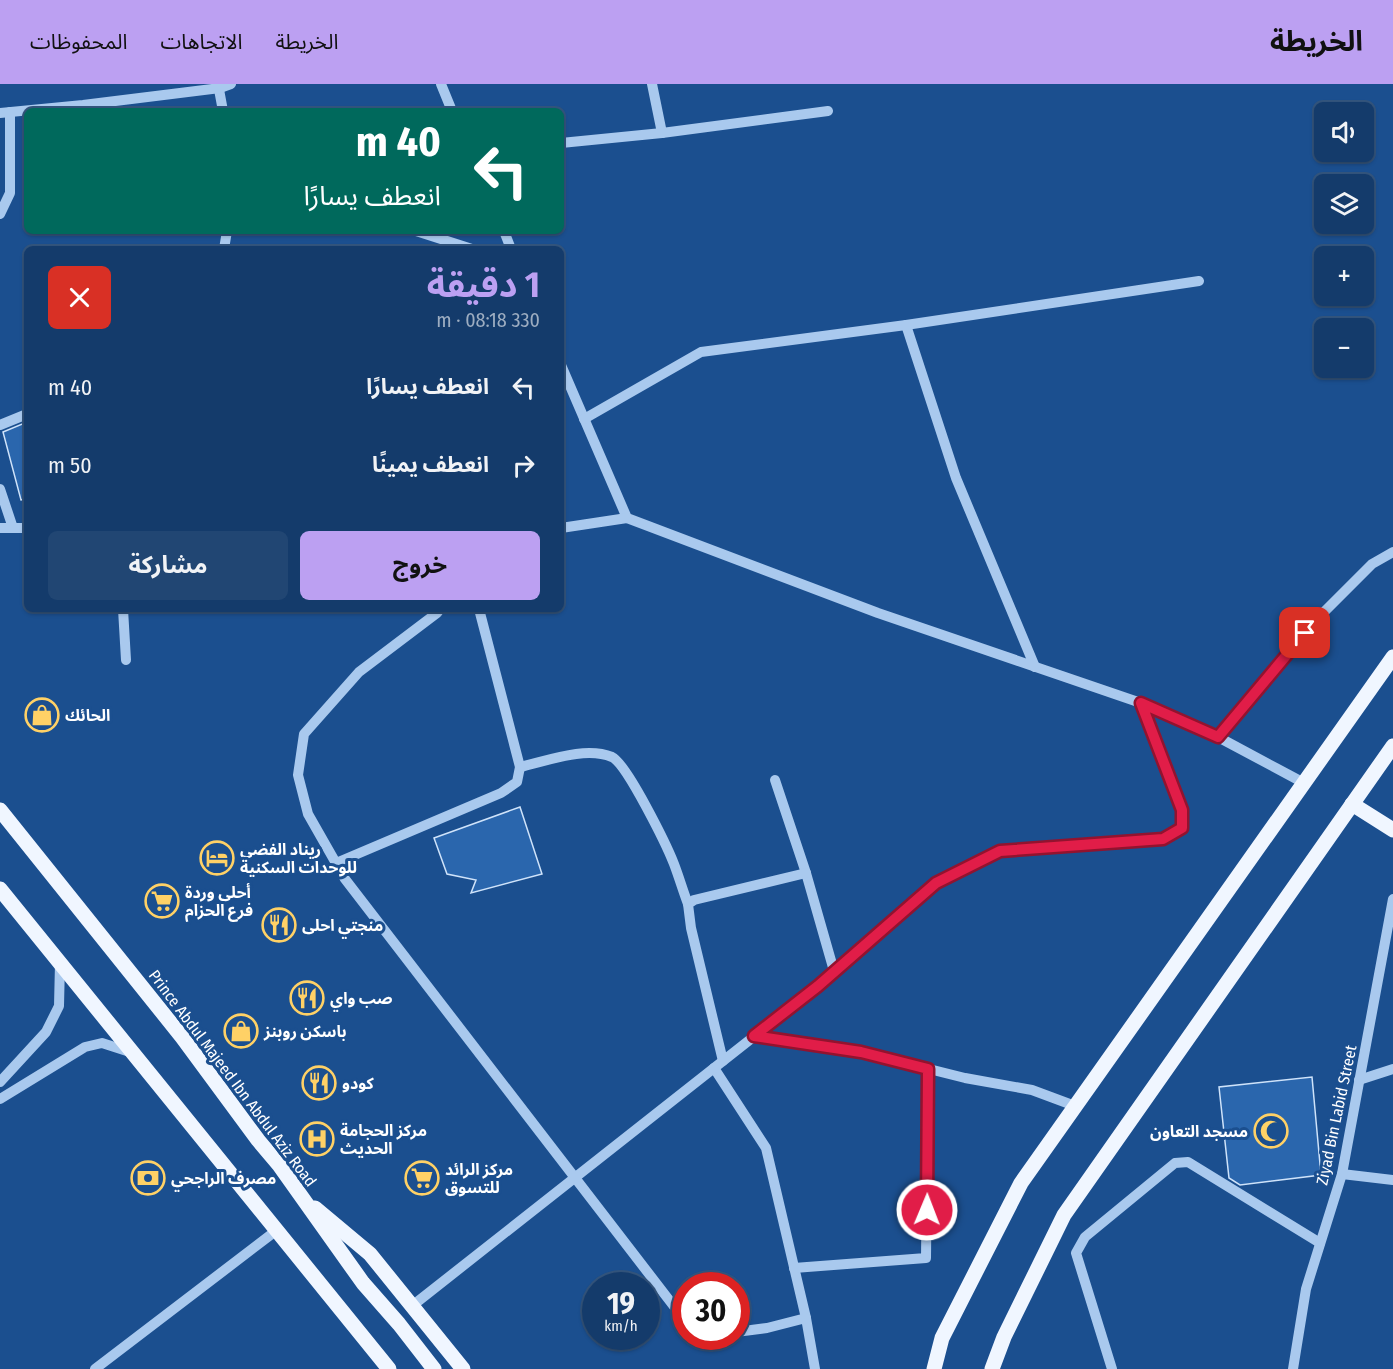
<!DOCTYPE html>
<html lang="ar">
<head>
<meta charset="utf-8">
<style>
  body { margin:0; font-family:"Fira Sans Condensed","Noto Sans Arabic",sans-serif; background:#214673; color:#f1f3f6; direction:rtl; height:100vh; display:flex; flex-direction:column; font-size:22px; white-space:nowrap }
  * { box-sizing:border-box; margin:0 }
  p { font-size:20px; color:#9dadc1 }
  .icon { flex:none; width:33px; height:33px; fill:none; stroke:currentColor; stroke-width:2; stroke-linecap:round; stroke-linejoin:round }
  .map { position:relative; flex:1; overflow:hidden; direction:ltr }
  .side { position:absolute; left:24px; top:162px; width:540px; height:366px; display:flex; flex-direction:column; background:#143b6b; border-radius:9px; box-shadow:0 2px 4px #0004,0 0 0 2px #33557e; direction:rtl }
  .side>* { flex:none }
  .guide { position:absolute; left:24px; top:24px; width:540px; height:126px; border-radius:9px; box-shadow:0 2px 4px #0004,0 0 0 2px #33557e; direction:rtl; background:#00695c; color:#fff; overflow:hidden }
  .controls { position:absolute; left:1314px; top:18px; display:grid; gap:12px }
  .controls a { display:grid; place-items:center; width:60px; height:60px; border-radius:9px; background:#143b6b; box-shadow:0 2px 4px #0004,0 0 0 2px #33557e; font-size:30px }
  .speed { position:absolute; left:582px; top:1188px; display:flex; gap:12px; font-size:30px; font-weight:700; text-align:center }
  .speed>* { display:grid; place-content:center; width:78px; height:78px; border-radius:50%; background:#143b6b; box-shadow:0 2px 4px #0004,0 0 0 2px #33557e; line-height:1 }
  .speed small { font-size:15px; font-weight:400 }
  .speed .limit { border:9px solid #d22; background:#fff; color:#111 }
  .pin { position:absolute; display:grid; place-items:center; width:51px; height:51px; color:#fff; margin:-26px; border-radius:12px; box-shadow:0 3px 9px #0006 }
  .me { position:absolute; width:66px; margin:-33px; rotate:1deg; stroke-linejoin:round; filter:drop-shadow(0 0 4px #0008) }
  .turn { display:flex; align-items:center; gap:21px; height:126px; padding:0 24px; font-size:27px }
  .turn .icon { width:78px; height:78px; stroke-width:2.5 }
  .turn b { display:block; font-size:42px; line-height:51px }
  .round { display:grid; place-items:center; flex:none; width:63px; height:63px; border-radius:9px; background:#214673 }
  .summary { display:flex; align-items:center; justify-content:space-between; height:102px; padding:0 24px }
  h1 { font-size:36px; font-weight:700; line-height:45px; color:#bca0f2 }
  .action { display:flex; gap:12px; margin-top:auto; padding:12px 24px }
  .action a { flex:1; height:69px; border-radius:9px; background:#bca0f2; color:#111; font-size:24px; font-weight:700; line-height:69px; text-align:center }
  .action a+a { background:#214673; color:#f1f3f6 }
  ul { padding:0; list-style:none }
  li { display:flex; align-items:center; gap:18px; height:78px; padding:0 24px }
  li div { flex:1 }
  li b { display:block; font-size:22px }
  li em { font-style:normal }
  header { display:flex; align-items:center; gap:36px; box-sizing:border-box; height:84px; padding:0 30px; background:#bca0f2; color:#111 }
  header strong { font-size:28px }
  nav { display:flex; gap:33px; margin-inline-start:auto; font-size:21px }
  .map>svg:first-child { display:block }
  .building { fill:#2a66ad; stroke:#cfe3fa; stroke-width:1.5 }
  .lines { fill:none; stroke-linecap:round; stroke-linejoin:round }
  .minor { stroke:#a9c9ee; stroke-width:10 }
  .major { stroke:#f0f6ff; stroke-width:15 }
  .route-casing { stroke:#92132f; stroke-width:15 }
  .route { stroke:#e11d48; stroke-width:10 }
  .labels { text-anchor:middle; stroke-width:6; stroke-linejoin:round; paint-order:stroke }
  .poi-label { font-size:16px; font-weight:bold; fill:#fff; stroke:#1b4f8f; text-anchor:start }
  .street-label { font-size:16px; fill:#fff; stroke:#1b4f8f }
</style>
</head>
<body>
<header>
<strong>الخريطة</strong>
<nav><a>الخريطة</a><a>الاتجاهات</a><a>المحفوظات</a></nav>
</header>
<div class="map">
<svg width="1393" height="1285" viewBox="0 0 1393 1285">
  <rect width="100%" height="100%" fill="#1b4f8f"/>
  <!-- building -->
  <g class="building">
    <path d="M27 338V415L21 416 3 348Z"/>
    <path d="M520 723 542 790 471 809 476 796 447 790 434 754Z"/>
    <path d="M1312 993 1321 1091 1240 1101 1229 1094 1219 1003Z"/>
  </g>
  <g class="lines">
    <!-- minor -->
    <g class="minor">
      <path d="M218 0 223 27"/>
      <path d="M441 0 452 27"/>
      <path d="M652 0 662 49"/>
      <path d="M0 29 83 21 220 4 231 0"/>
      <path d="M561 59 662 49 828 27"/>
      <path d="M0 130 10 109V28"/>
      <path d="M416 147 472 165"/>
      <path d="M504 147 511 165"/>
      <path d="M224 165 227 147"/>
      <path d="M906 241 956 394 1035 583"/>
      <path d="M561 281 627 434 878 529 1141 619 1218 653 1304 699"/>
      <path d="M584 335 701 268 906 241 1199 197"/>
      <path d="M0 341 27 330"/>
      <path d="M0 405 13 444"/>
      <path d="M0 444H27"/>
      <path d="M561 444 627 434"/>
      <path d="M123 525 126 576"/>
      <path d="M440 525 437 529 359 588 304 650 298 691 308 730 345 795 686 1238"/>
      <path d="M1218 653 1320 532 1372 480 1393 468"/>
      <path d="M520 683C547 677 585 662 612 673 627 680 667 762 674 780 679 793 683 807 688 820"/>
      <path d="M775 696 806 789 834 887"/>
      <path d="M336 779 501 709 517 698 520 683 479 525"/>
      <path d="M754 952 861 968 965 994 1032 1006 1075 1022"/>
      <path d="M723 977 691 844 688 820 694 816 806 789"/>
      <path d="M714 984 766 1064 806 1234 815 1285"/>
      <path d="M1359 996 1393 985"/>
      <path d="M0 998 46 948 59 922 60 879"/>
      <path d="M0 1015 85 963 102 959 133 969"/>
      <path d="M1342 1090 1393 1096"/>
      <path d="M794 1184 926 1174 928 985"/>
      <path d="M412 1222 818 902 936 799 1000 767 1163 755 1182 744V726L1141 619"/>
      <path d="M736 1248 767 1244 806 1234"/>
      <path d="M95 1285 277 1146"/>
      <path d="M1112 1285 1076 1169 1085 1153 1175 1079 1188 1078 1320 1159"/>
      <path d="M1293 1285 1306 1205 1342 1090 1393 815"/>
    </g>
    <!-- major -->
    <g class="major">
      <path d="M1352 720 1393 746"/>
      <path d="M0 726 182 953 258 1056 279 1081 363 1199 399 1240 434 1285"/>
      <path d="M0 805 389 1285"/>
      <path d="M315 1124 370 1170 463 1285"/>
      <path d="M934 1285 942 1254 1021 1099 1393 573"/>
      <path d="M992 1285 1004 1253 1064 1131 1393 662"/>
    </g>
  </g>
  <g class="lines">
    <defs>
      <path id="route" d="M927 1126 928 985 861 968 754 952 818 902 936 799 1000 767 1163 755 1182 744V726L1141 619 1218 653 1305 549"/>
    </defs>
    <!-- route casing -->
    <use href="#route" class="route-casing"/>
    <!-- route -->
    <use href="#route" class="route"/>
  </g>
  <!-- icons -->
  <defs>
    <symbol id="shop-ring" viewBox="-11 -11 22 22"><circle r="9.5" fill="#1b4f8f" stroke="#ffd166" stroke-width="1.5"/><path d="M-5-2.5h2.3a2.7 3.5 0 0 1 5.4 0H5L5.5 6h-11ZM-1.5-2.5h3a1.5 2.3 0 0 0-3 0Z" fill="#ffd166"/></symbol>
    <symbol id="hotel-ring" viewBox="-11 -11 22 22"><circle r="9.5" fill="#1b4f8f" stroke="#ffd166" stroke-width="1.5"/><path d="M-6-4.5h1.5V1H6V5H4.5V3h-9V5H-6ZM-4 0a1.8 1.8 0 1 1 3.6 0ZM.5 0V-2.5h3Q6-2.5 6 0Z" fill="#ffd166"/></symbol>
    <symbol id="supermarket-ring" viewBox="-11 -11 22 22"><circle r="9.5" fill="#1b4f8f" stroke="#ffd166" stroke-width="1.5"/><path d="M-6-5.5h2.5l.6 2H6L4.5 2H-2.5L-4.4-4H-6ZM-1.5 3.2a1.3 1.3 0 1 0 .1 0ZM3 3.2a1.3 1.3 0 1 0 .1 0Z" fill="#ffd166"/></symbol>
    <symbol id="restaurant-ring" viewBox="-11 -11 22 22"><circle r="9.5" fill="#1b4f8f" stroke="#ffd166" stroke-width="1.5"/><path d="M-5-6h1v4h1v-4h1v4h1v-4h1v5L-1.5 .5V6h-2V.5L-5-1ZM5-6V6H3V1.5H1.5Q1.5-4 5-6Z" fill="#ffd166"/></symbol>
    <symbol id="mosque-ring" viewBox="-11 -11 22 22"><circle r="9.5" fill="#1b4f8f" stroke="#ffd166" stroke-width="1.5"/><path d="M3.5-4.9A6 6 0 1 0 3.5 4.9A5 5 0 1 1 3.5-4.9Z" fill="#ffd166"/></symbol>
    <symbol id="hospital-ring" viewBox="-11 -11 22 22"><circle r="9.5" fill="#1b4f8f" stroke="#ffd166" stroke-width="1.5"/><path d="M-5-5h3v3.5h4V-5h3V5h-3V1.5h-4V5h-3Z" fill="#ffd166"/></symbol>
    <symbol id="bank-ring" viewBox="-11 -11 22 22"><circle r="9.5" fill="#1b4f8f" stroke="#ffd166" stroke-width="1.5"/><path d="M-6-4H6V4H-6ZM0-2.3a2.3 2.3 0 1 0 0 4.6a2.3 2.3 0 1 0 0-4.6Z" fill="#ffd166"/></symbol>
  </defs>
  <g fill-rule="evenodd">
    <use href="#shop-ring" x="23" y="612" width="38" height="38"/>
    <use href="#hotel-ring" x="198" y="755" width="38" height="38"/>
    <use href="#supermarket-ring" x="143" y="798" width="38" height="38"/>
    <use href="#restaurant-ring" x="260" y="822" width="38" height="38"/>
    <use href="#restaurant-ring" x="288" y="895" width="38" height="38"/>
    <use href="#shop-ring" x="222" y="928" width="38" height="38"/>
    <use href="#restaurant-ring" x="300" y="980" width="38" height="38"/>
    <use href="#mosque-ring" x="1252" y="1028" width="38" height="38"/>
    <use href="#hospital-ring" x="298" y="1036" width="38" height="38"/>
    <use href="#bank-ring" x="129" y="1075" width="38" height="38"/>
    <use href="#supermarket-ring" x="403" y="1075" width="38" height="38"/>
  </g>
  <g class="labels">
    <!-- poi labels -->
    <g class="poi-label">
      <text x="65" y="637">الحائك</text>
      <text x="240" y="771">ريناد الفضي<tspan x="240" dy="18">للوحدات السكنية</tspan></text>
      <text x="185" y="814">أحلى وردة<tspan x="185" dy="18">فرع الحزام</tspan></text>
      <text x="302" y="847">منجتي احلى</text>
      <text x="330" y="920">صب واي</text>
      <text x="264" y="953">باسكن روبنز</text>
      <text x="342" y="1005">كودو</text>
      <text x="340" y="1052">مركز الحجامة<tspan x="340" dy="18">الحديث</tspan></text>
      <text x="1248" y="1053" text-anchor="end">مسجد التعاون</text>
      <text x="445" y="1091">مركز الرائد<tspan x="445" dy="18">للتسوق</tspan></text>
      <text x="171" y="1100">مصرف الراجحي</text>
    </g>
    <!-- street labels -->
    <g class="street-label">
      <text transform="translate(233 994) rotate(53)" y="6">Prince Abdul Majeed Ibn Abdul Aziz Road</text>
      <text transform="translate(1336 1031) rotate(-78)" y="6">Ziyad Bin Labid Street</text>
    </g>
  </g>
</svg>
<div class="controls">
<a><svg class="icon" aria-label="sound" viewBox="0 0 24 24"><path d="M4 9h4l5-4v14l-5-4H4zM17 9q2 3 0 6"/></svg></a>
<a><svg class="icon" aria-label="layers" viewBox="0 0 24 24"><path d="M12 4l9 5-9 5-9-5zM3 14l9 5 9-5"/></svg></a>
<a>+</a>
<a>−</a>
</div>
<div class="speed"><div>19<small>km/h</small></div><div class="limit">30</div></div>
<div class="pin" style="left:1305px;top:549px;background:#d93025"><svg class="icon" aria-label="arrive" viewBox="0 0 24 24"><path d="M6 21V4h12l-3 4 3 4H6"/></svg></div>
<svg class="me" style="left:927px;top:1126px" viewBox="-20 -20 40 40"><circle r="17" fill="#e11d48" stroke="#fff" stroke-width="3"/><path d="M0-11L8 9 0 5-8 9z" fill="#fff"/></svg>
<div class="guide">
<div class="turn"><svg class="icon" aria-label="left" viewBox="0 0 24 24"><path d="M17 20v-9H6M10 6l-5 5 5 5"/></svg><div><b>40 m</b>انعطف يسارًا</div></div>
</div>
<section class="side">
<div class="summary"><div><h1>1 دقيقة</h1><p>330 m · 08:18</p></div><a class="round" style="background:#d93025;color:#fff"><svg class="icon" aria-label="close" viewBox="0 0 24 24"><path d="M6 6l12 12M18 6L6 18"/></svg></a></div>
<ul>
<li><svg class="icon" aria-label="left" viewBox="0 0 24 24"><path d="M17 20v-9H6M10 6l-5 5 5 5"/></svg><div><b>انعطف يسارًا</b></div><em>40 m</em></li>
<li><svg class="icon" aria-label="right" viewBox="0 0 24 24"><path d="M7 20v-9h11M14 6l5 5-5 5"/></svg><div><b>انعطف يمينًا</b></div><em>50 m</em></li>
</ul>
<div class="action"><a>خروج</a><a>مشاركة</a></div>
</section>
</div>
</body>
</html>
